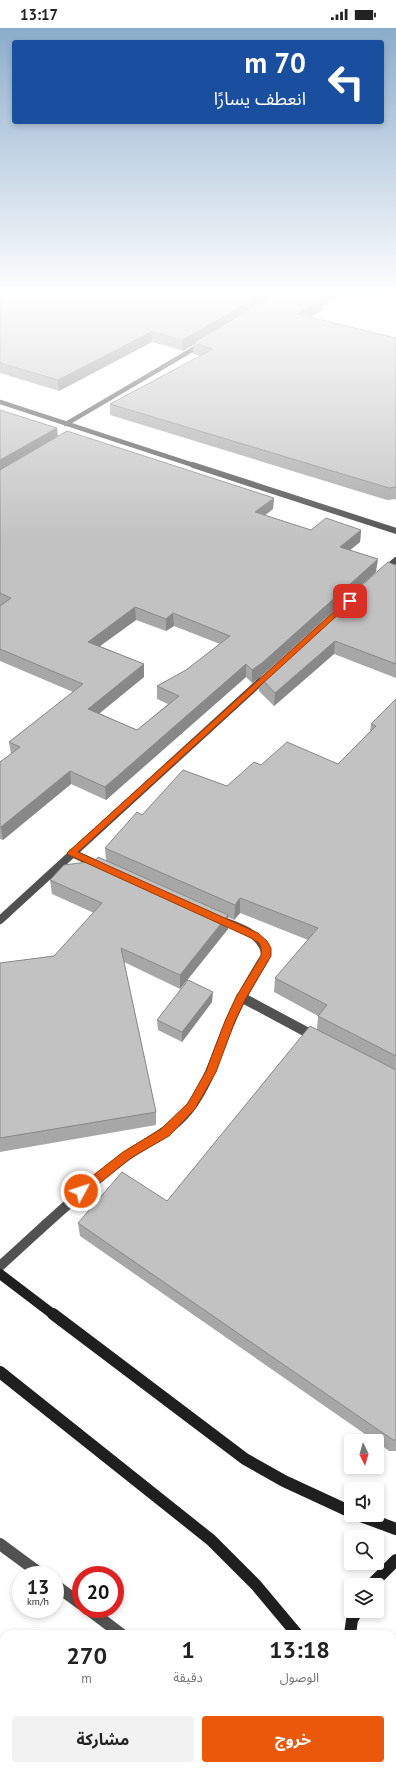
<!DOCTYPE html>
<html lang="ar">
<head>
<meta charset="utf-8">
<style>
  body { margin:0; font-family:"PT Sans","Noto Sans Arabic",sans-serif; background:#f2f2f2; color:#222; direction:rtl; height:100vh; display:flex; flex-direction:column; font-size:15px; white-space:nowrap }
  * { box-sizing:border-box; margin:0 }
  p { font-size:13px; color:#767676 }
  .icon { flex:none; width:22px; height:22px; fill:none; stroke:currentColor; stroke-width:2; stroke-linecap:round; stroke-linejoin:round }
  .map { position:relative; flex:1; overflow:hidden; direction:ltr }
  .drawer { position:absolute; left:0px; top:1602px; width:396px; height:140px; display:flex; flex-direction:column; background:#fff; border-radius:12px 12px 0 0; box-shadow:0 2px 6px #0003; direction:rtl }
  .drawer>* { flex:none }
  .banner { position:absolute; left:12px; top:12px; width:372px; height:84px; border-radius:4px; box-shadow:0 2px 6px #0003; direction:rtl; background:#1a4fa0; color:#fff; overflow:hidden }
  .needle { width:26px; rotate:175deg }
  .tools { position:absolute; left:344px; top:1406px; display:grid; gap:8px }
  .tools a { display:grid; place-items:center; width:40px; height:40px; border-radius:4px; background:#fff; box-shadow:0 2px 6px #0003; font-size:20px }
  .speed { position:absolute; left:12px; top:1538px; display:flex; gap:8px; font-size:20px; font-weight:700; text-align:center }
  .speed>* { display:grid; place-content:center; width:52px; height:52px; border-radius:50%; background:#fff; box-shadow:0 2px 6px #0003; line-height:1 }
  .speed small { font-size:10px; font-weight:400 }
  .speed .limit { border:6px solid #d22; background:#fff; color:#111 }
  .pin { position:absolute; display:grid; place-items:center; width:34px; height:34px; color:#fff; margin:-17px; border-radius:8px; box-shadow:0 2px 6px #0006 }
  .me { position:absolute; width:44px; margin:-22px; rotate:50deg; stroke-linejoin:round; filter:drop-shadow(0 0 3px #0008) }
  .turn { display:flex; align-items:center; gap:14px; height:84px; padding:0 12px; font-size:18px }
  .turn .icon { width:52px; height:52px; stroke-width:2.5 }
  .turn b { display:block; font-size:28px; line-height:34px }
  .eta { display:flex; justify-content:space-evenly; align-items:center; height:68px; text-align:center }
  .eta b { font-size:24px; font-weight:700; line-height:28px }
  .cta { display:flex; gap:8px; margin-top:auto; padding:8px 12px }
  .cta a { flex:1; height:46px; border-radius:4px; background:#ea580c; color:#fff; font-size:16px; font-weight:700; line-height:46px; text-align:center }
  .cta a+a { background:#f2f2f2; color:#222 }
  .status { display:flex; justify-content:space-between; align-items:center; height:28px; padding:0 20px; background:#fff; direction:ltr }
  .status svg { height:11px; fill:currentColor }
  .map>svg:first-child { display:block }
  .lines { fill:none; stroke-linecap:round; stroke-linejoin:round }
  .lane-far4 { stroke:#525252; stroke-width:4.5 }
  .lane-far3 { stroke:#525252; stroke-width:6 }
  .lane-far2 { stroke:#525252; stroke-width:8 }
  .lane-far1 { stroke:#525252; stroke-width:10 }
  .lane { stroke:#525252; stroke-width:12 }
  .secondary-far1 { stroke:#1f1f1f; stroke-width:10 }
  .secondary { stroke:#1f1f1f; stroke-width:12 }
  .wall { fill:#a7a7a7; fill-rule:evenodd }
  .shaded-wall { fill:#888 }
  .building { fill:#c2c2c2; stroke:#888; fill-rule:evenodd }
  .route { fill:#ea580c; stroke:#983908 }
</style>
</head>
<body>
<div class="status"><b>13:17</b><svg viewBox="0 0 49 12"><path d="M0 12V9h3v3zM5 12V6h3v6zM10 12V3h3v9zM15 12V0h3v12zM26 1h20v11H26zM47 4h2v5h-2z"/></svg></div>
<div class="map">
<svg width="396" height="1742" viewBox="0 0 396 1742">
  <rect width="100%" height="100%" fill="#fff"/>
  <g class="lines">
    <!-- lane-far4 -->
    <g class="lane-far4">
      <path d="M0 374 196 438"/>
      <path d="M66 396 202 316"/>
    </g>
    <!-- lane-far3 -->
    <g class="lane-far3">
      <path d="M193 437 396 503"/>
      <path d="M383 543 396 532"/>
      <path d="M260 654 268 647"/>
    </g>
    <!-- lane-far2 -->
    <g class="lane-far2">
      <path d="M72 825 100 838"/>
      <path d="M218 891C238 899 262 904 266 928L264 932"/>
      <path d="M0 892 261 653"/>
    </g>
    <!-- lane-far1 -->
    <g class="lane-far1">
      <path d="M241 969 314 1008"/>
      <path d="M0 1238C40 1202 78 1165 121 1132 144 1114 175 1103 192 1077 211 1051 218 1020 231 992 240 970 252 951 264 931"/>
    </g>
    <!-- lane -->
    <g class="lane">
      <path d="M0 1516 42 1547"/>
      <path d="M55 1557 81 1576"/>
      <path d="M88 1581 121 1606"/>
      <path d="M179 1738V1742"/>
    </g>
    <!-- secondary-far1 -->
    <path class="secondary-far1" d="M0 1246 54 1287"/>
    <!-- secondary -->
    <g class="secondary">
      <path d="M53 1286 245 1431 284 1453 351 1484"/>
      <path d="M0 1344 211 1512 256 1557 297 1606"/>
      <path d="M358 1487 396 1501"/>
      <path d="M371 1557 396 1532"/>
      <path d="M350 1606 352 1592 357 1583"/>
      <path d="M368 1738 369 1742"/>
      <path d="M346 1742 347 1738"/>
    </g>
  </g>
  <!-- wall -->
  <g class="wall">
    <path d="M0 268H341L323 278V282L309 289 396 310V471L387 472 110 387V376L200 328 193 326V317L183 323 152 314 59 363 0 345Z"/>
    <path d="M0 382 57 400 58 409 274 470 273 481 265 487 311 502H361L360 514 350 522 376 544 261 648 252 655 246 649 106 772 71 756 3 812 0 811V734L11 726 9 714 73 664 0 633ZM136 592 166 603 174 598 220 616 186 642 157 658V671L168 676 137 702 99 685 144 649V636L100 618Z"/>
    <path d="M396 536V650L334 626 274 678 259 663 260 649Z"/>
    <path d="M396 671V1423H389L377 1414V1413H375L80 1208 78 1195 167 1173 317 1001 318 988 274 964 275 950 308 912 240 885 234 892 228 889V901L180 961 124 934 156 1084V1097L0 1124V935L54 928 94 885 52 866 50 852 106 833 105 820 142 787 227 758 261 737 338 736 370 703 371 696Z"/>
    <path d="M212 974 182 1014 158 1002 157 992Z"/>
  </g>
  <!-- shaded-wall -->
  <g class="shaded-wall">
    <path d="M259 268H277L193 315V317L183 323V312Z"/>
    <path d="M323 268H341L323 278V282L296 297 297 286Z"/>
    <path d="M151 304 152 314 59 363 58 352Z"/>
    <path d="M57 400 58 412 0 445V432Z"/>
    <path d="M274 470 273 481 254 496 255 484Z"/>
    <path d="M361 502 360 514 339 531 340 519Z"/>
    <path d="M378 531 376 544 261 648 252 655V642Z"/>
    <path d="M135 579 136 592 89 626 88 614Z"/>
    <path d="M173 585 174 598 166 603V591Z"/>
    <path d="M335 613 334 626 274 678 275 665Z"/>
    <path d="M144 636V649L89 694 88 681Z"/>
    <path d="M246 636V649L106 772 105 759Z"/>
    <path d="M70 743 71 756 3 812 1 799Z"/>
    <path d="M240 870V885L234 892 235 877Z"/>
    <path d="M228 887V901L180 961V947Z"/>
    <path d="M213 964 212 974 182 1014V1004Z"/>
    <rect x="77" y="1738" width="2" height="4"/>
  </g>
  <!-- building -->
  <g class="building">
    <path d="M0 268H259L183 312 151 304 58 352 0 335Z"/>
    <path d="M273 268H323L319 271 324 272 297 286 396 310V459L389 460 110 376 213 321 193 315Z"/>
    <path d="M0 382 57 400 0 432Z"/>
    <path d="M67 403 274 470 255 484 311 502 326 490 361 502 340 519 378 531 262 635 252 642 246 636 105 759 70 743 1 799H0V734L20 719 9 714 83 656 0 621V578L11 570 0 565V442ZM135 579 166 591 173 585 230 608 186 642 157 658 179 668 137 702 88 681 144 636 88 614Z"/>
    <path d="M388 534 395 537 396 536V636L335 613 275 665 260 649Z"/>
    <path d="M396 671V1028L318 988 327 977 275 950 318 900 240 870 235 877 105 820 137 784 142 787 183 742 227 758 254 734 261 737 287 714 338 736 376 698 371 696Z"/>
    <path d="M98 829 228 887 180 947 121 920 156 1084 0 1110V935L54 928 102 875 50 852 64 837 95 833Z"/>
    <path d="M188 952 213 964 182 1004 157 992Z"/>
    <path d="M310 998 396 1042V1412H393L78 1195 122 1144 167 1173Z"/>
    <path d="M0 1612 4 1616V1738H77V1742H0Z"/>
  </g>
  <!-- sky -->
  <linearGradient id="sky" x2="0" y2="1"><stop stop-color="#8baccb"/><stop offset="0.52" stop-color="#fff"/><stop offset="1" stop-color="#fff" stop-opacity="0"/></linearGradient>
  <rect width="396" height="512" fill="url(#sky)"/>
  <!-- route -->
  <path class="route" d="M347 572 353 573 78 824 258 905 267 913 271 920V928L246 970 235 993 216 1044 195 1081 169 1108 131 1130 85 1167 81 1168 77 1167 75 1163 77 1160 123 1124 161 1101 188 1075 206 1043 225 993 236 969 261 928V920L259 915 251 910 69 827 67 825Z"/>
</svg>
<div class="tools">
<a><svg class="needle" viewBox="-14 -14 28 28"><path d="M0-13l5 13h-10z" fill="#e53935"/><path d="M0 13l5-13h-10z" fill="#767676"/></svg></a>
<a><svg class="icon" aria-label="sound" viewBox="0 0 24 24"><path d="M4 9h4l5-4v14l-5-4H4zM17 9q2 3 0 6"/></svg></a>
<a><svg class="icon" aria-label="search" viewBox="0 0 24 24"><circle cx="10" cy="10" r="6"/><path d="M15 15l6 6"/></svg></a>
<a><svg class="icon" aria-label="layers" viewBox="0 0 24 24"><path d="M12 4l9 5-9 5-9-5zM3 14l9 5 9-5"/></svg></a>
</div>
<div class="speed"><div>13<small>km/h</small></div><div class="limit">20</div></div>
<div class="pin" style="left:350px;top:573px;background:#d93025"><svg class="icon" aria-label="arrive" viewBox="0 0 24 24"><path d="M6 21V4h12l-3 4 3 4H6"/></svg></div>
<svg class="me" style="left:81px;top:1163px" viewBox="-20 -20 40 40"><circle r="17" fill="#ea580c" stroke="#fff" stroke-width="3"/><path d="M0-11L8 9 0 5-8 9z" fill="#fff"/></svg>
<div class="banner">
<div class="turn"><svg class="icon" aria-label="left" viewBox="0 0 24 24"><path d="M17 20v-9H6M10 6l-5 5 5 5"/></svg><div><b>70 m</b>انعطف يسارًا</div></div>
</div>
<section class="drawer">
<div class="eta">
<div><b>13:18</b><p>الوصول</p></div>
<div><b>1</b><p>دقيقة</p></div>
<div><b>270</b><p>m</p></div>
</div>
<div class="cta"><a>خروج</a><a>مشاركة</a></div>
</section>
</div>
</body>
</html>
